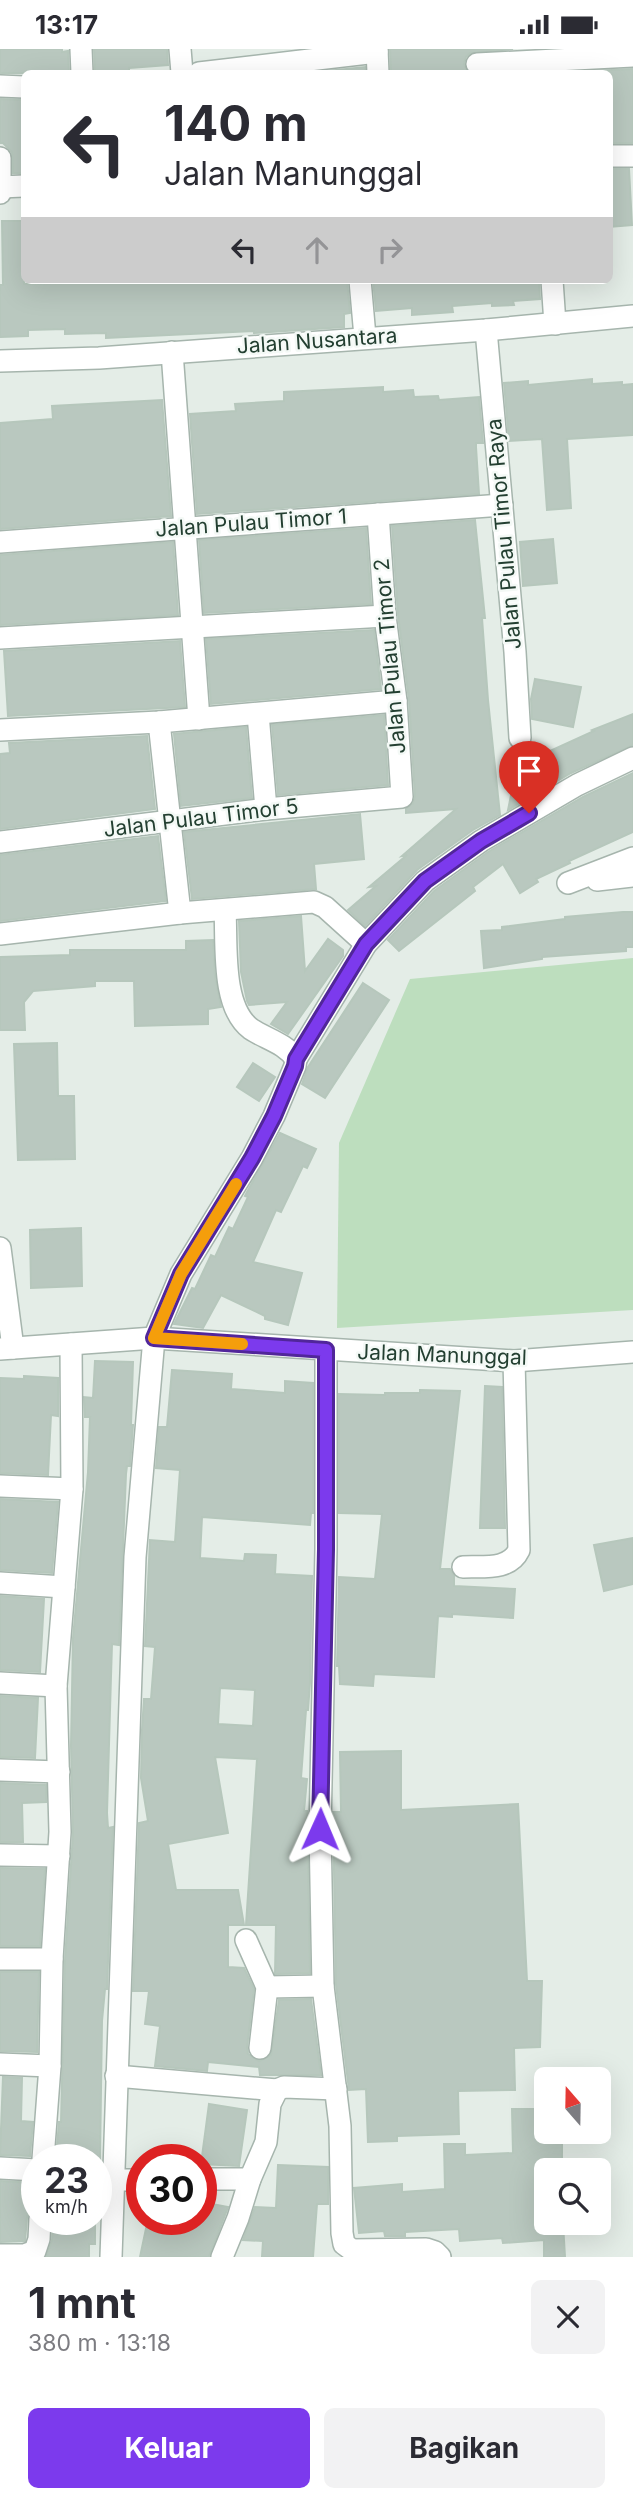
<!DOCTYPE html>
<html lang="id">
<head>
<meta charset="utf-8">
<style>
  body { margin:0; font-family:Inter,sans-serif; background:#f2f2f3; color:#2b2b33; height:100vh; display:flex; flex-direction:column; font-size:26px; white-space:nowrap }
  * { box-sizing:border-box; margin:0 }
  p { font-size:23px; color:#7c7c81 }
  .icon { flex:none; width:38px; height:38px; fill:none; stroke:currentColor; stroke-width:2; stroke-linecap:round; stroke-linejoin:round }
  .map { position:relative; height:2208px; overflow:hidden }
  .side { display:flex; flex-direction:column; background:#fff; flex:1 }
  .side>* { flex:none }
  .banner { position:absolute; left:21px; top:21px; width:592px; height:214px; border-radius:10px; box-shadow:0 7px 28px #0002; background:#fff; color:#2b2b33; overflow:hidden }
  .needle { width:46px; rotate:340deg }
  .fabs { position:absolute; left:534px; top:2018px; display:grid; gap:14px }
  .fabs a { display:grid; place-items:center; width:77px; height:77px; border-radius:10px; background:#fff; box-shadow:0 7px 28px #0002; font-size:35px }
  .speed { position:absolute; left:21px; top:2095px; display:flex; gap:14px; font-size:35px; font-weight:700; text-align:center }
  .speed>* { display:grid; place-content:center; width:91px; height:91px; border-radius:50%; background:#fff; box-shadow:0 7px 28px #0002; line-height:1 }
  .speed small { font-size:18px; font-weight:400 }
  .speed .limit { border:10px solid #d22; background:#fff; color:#111 }
  .pin { position:absolute; display:grid; place-items:center; width:60px; height:60px; color:#fff; margin:-72px -30px; border-radius:50% 50% 50% 0; rotate:-45deg; box-shadow:0 0 7px #0007 }
  .pin .icon { rotate:45deg }
  .me { position:absolute; width:77px; margin:-38px; rotate:1deg; stroke-linejoin:round; filter:drop-shadow(0 0 5px #0008) }
  .turn { display:flex; align-items:center; gap:24px; height:147px; padding:0 28px; font-size:32px }
  .turn .icon { width:91px; height:91px; stroke-width:2.5 }
  .turn b { display:block; font-size:49px; line-height:60px }
  .lanes { display:flex; align-items:center; height:66px; padding:0 28px; background:#0003; justify-content:center; gap:35px; direction:ltr }
  .lanes .off { opacity:.35 }
  .round { display:grid; place-items:center; flex:none; width:74px; height:74px; border-radius:10px; background:#f2f2f3 }
  .head { display:flex; align-items:center; justify-content:space-between; height:119px; padding:0 28px }
  h1 { font-size:42px; font-weight:700; line-height:52px }
  .cta { display:flex; gap:14px; margin-top:auto; padding:14px 28px }
  .cta a { flex:1; height:80px; border-radius:10px; background:#7c3aed; color:#fff; font-size:28px; font-weight:700; line-height:80px; text-align:center }
  .cta a+a { background:#f2f2f3; color:#2b2b33 }
  .status { display:flex; justify-content:space-between; align-items:center; height:49px; padding:0 35px; background:#fff; direction:ltr }
  .status svg { height:19px; fill:currentColor }
  .map>svg:first-child { display:block }
  .green { fill:#bddebe }
  .building { fill:#b9c8bf; stroke:#b6c7bc; stroke-width:2; fill-rule:evenodd }
  .lines { fill:none; stroke-linecap:round; stroke-linejoin:round }
  .minor-casing { stroke:#a6b5ad; stroke-width:24 }
  .minor { stroke:#fff; stroke-width:21 }
  .route-casing { stroke:#51269a; stroke-width:18 }
  .route { stroke:#7c3aed; stroke-width:12 }
  .slow { stroke:#f59e0b; stroke-width:12 }
  .labels { text-anchor:middle; stroke-width:5; stroke-linejoin:round; paint-order:stroke }
  .street-label { font-size:21px; fill:#233f31; stroke:#f4f9f6 }
</style>
</head>
<body>
<div class="status"><b>13:17</b><svg viewBox="0 0 49 12"><path d="M0 12V9h3v3zM5 12V6h3v6zM10 12V3h3v9zM15 12V0h3v12zM26 1h20v11H26zM47 4h2v5h-2z"/></svg></div>
<div class="map">
<svg width="633" height="2208" viewBox="0 0 633 2208">
  <rect width="100%" height="100%" fill="#e4ede7"/>
  <!-- green -->
  <path class="green" d="M633 909V1261L337 1279 339 1094 410 930Z"/>
  <!-- building -->
  <g class="building">
    <path d="M0 0H62V3L68 2 69 24H0Z"/>
    <path d="M94 0H167L168 16 129 19V22L95 24Z"/>
    <path d="M390 0H513L470 4 466 8 464 15 468 24H391Z"/>
    <path d="M365 18V24H307Z"/>
    <path d="M633 20V94H609V64H611L609 24H548Z"/>
    <path d="M0 50 24 51V124H13L12 103 3 94H0Z"/>
    <path d="M609 120H629L632 176 609 178Z"/>
    <path d="M2 172H24V235L64 234V231H246V234L282 231H347L350 264 344 265V278L270 283 254 284V282L106 289V284L65 285V280L28 281V287L0 288V236H3Z"/>
    <path d="M373 231H539L540 250 513 252 514 256 492 257V254L452 257 453 263 412 266V259L376 262Z"/>
    <path d="M592 330V335L622 333V336L633 335V386L567 390 571 459 547 461 542 390 509 392 504 334 528 332V336Z"/>
    <path d="M383 338V343L413 341 414 348 438 347 439 351 479 348 483 394H476V398L479 445 197 465 190 365 236 362 235 355 284 352V343Z"/>
    <path d="M162 351 171 467 0 480V374L53 370 52 357Z"/>
    <path d="M475 471 485 569H482L488 651 500 766 473 781 417 821 365 877 348 861 376 837 369 838 407 806 402 807 456 760 406 764V760L413 754 415 747 409 651 398 566 392 477Z"/>
    <path d="M366 479 371 555 204 564 199 491Z"/>
    <path d="M553 490 557 534 523 537 520 493Z"/>
    <path d="M173 493 178 566 0 576V506Z"/>
    <path d="M374 581 381 640 211 655 206 590Z"/>
    <path d="M180 592 185 658 8 667 4 602Z"/>
    <path d="M535 630 581 638 573 678 532 670 531 650Z"/>
    <path d="M633 665V696L571 724 508 761 517 717 594 682 592 681Z"/>
    <path d="M384 666 388 736 278 746 272 676Z"/>
    <path d="M246 678 252 749 181 757 174 685Z"/>
    <path d="M147 687 155 760 0 780V705L10 704 9 694Z"/>
    <path d="M633 724V783L569 812 570 814 536 830 538 833 520 844 503 815 473 838 475 842 399 902 388 891 434 842 488 803 583 748Z"/>
    <path d="M360 765 364 810 314 815 316 840 192 850 184 783Z"/>
    <path d="M158 787 166 852 0 872V806Z"/>
    <path d="M623 863H633V898H626V902L542 908V910L484 919 481 882 502 881V878L565 870V868Z"/>
    <path d="M301 867 305 922 328 890 343 901V907L288 985 271 975 287 953 249 956 247 952 241 923 239 872Z"/>
    <path d="M213 891 215 927 221 958 208 960V975L135 977 134 932H95V937L33 942 24 953 25 981H0V908L70 906V901H186V892Z"/>
    <path d="M363 934 389 951 325 1049 302 1035 308 1018Z"/>
    <path d="M57 994 58 1047H74L75 1110 18 1111 14 995Z"/>
    <path d="M253 1014 275 1028 259 1052 237 1038Z"/>
    <path d="M280 1084 316 1100 307 1119 303 1117 281 1163 276 1161 253 1213 302 1224 288 1276 265 1270V1267L221 1246 203 1279 174 1275 192 1239 195 1240 211 1206 215 1208 229 1178 233 1180 248 1148 245 1147 247 1143Z"/>
    <path d="M81 1179 82 1237 31 1239 30 1181Z"/>
    <path d="M95 1312 133 1313 131 1376H133L130 1417H127L126 1425 119 1596 112 1595 111 1627 107 1764 108 1779 113 1778 107 1940H105L102 1972 100 2110H56L59 2073H61L65 1911 73 1784 71 1697 73 1589 88 1423 90 1368H85L84 1348 93 1349Z"/>
    <path d="M172 1321 232 1325 231 1340 285 1344V1332L313 1334V1464H311L310 1476 202 1468 200 1509 244 1512 245 1505 276 1506 275 1525 312 1527 310 1634 308 1661H306L301 1729 307 1730 304 1762H307L310 1924 275 1925 276 1876H246L257 1710 215 1708 228 1784 168 1795 176 1841H238L244 1876H228V1918L244 1919 254 1940 247 1998 248 2005 259 2012 271 2006 279 1951 311 1950 321 2026H260L259 2018 208 2013 207 2022 155 2017 160 1977 145 1975 149 1942H133L139 1774 148 1772 141 1729 142 1681 144 1650H151L155 1598 145 1597 150 1491 175 1493 180 1421 156 1419 159 1378H167ZM220 1639 255 1641 253 1677 218 1675Z"/>
    <path d="M24 1327 58 1329V1367L51 1366 48 1426 0 1424V1329L24 1330Z"/>
    <path d="M485 1337 502 1338 505 1479H480Z"/>
    <path d="M420 1341 460 1342 440 1520H450L454 1527V1537L515 1540 513 1569 452 1565V1568L438 1567 434 1628 374 1625 373 1637 340 1635 339 1617H337L339 1528 375 1530 382 1465 339 1464V1345L385 1346V1344H420Z"/>
    <path d="M0 1450 58 1453 52 1524 0 1521Z"/>
    <path d="M633 1489V1535L604 1542 594 1496Z"/>
    <path d="M0 1547 44 1550 40 1623 0 1621Z"/>
    <path d="M0 1647 38 1649 35 1709 0 1708Z"/>
    <path d="M401 1702V1761L518 1755 527 1932H542L540 1998 514 1999 515 2041 458 2042 459 2085 397 2087V2092L368 2093 366 2040 349 2041 336 1936 333 1763H341L340 1703Z"/>
    <path d="M0 1734 46 1736V1753L22 1754 23 1793H0Z"/>
    <path d="M0 1819 45 1820 40 1897H0Z"/>
    <path d="M0 1923H39L37 2003 0 2002Z"/>
    <path d="M3 2028 22 2029 21 2072 33 2073 30 2107 0 2106Z"/>
    <path d="M209 2055 247 2061 239 2117 201 2115Z"/>
    <path d="M512 2060H546V2082H562V2121H546V2174H563L565 2208H544V2191L503 2194 502 2189 460 2192 459 2180 405 2183V2187H385L384 2182 359 2184 354 2139 402 2135V2143L445 2140 444 2095H465V2106L513 2104Z"/>
    <path d="M278 2116 328 2118V2155H317L313 2208H262L263 2192 243 2191 255 2158 276 2159Z"/>
    <path d="M0 2132 36 2134 35 2158 29 2162 27 2169 25 2192 0 2193Z"/>
    <path d="M201 2153 228 2158 209 2208H140L148 2170H201Z"/>
    <path d="M53 2170H95V2195H89V2208H46L52 2191Z"/>
  </g>
  <g class="lines">
    <defs>
      <g id="minor">
        <path d="M81 0 82 24"/>
        <path d="M180 0 182 24"/>
        <path d="M377 0 378 24"/>
        <path d="M477 15 633 7"/>
        <path d="M199 24 377 3"/>
        <path d="M0 37 24 38"/>
        <path d="M609 107H633"/>
        <path d="M0 109V144"/>
        <path d="M0 138 24 137"/>
        <path d="M360 231 365 288"/>
        <path d="M552 231 555 275"/>
        <path d="M486 281 515 603 520 689"/>
        <path d="M172 303 199 670"/>
        <path d="M0 312 99 309 486 281 633 267"/>
        <path d="M0 493 502 456"/>
        <path d="M0 589 385 567"/>
        <path d="M258 665 266 760"/>
        <path d="M159 673 180 864"/>
        <path d="M0 681 159 673 396 652"/>
        <path d="M0 793 266 760 402 748 396 652 385 567 378 465"/>
        <path d="M597 831 633 827"/>
        <path d="M568 834 633 809"/>
        <path d="M225 861C227 895 221 958 251 980 266 990 285 994 296 1010"/>
        <path d="M0 885 180 864 314 853 325 858 366 895"/>
        <path d="M0 1199 13 1299"/>
        <path d="M0 1300 154 1289 514 1312 633 1303"/>
        <path d="M326 1301V1500L320 1780 322 1886 323 1937 340 2077 342 2184 344 2195 352 2201 426 2200 435 2203 440 2208"/>
        <path d="M0 1437 72 1440"/>
        <path d="M463 1518C483 1517 509 1522 519 1501L514 1312"/>
        <path d="M0 1534 64 1538"/>
        <path d="M0 1634 56 1637"/>
        <path d="M0 1721 59 1723"/>
        <path d="M0 1806 59 1807"/>
        <path d="M246 1891 267 1938 260 1999"/>
        <path d="M0 1910H52"/>
        <path d="M267 1938 323 1937"/>
        <path d="M0 2015 50 2017"/>
        <path d="M116 2027 277 2041"/>
        <path d="M43 2110 50 2017 52 1910 60 1783 56 1637 72 1440 71 1295"/>
        <path d="M0 2119 37 2121"/>
        <path d="M201 2130H250"/>
        <path d="M114 2131H142"/>
        <path d="M0 2206H24L35 2202 39 2190 40 2170"/>
        <path d="M111 2208 135 1508 154 1289 181 1225 252 1109 274 1067 295 1017 296 1010 366 895 425 832 481 792 577 736 633 709"/>
        <path d="M222 2208 238 2169 250 2130 266 2093 270 2055 277 2041 284 2038 336 2040"/>
      </g>
    </defs>
    <!-- minor casing -->
    <use href="#minor" class="minor-casing"/>
    <!-- minor -->
    <use href="#minor" class="minor"/>
  </g>
  <g class="lines">
    <defs>
      <path id="route" d="M320 1780 326 1500V1301L154 1289 181 1225 252 1109 274 1067 295 1017 296 1010 366 895 425 832 481 792 529 764"/>
    </defs>
    <!-- route casing -->
    <use href="#route" class="route-casing"/>
    <!-- route -->
    <use href="#route" class="route"/>
    <!-- slow -->
    <path class="slow" d="M236 1135 181 1225 154 1289 242 1295"/>
  </g>
  <g class="labels">
    <!-- street labels -->
    <g class="street-label">
      <text transform="translate(317 292) rotate(-4)" y="7">Jalan Nusantara</text>
      <text transform="translate(251 474) rotate(-4)" y="7">Jalan Pulau Timor 1</text>
      <text transform="translate(504 485) rotate(-95)" y="7">Jalan Pulau Timor Raya</text>
      <text transform="translate(390 607) rotate(-95)" y="7">Jalan Pulau Timor 2</text>
      <text transform="translate(201 769) rotate(-7)" y="7">Jalan Pulau Timor 5</text>
      <text transform="translate(442 1306) rotate(2)" y="7">Jalan Manunggal</text>
    </g>
  </g>
</svg>
<div class="fabs">
<a><svg class="needle" viewBox="-14 -14 28 28"><path d="M0-13l5 13h-10z" fill="#e53935"/><path d="M0 13l5-13h-10z" fill="#7c7c81"/></svg></a>
<a><svg class="icon" aria-label="search" viewBox="0 0 24 24"><circle cx="10" cy="10" r="6"/><path d="M15 15l6 6"/></svg></a>
</div>
<div class="speed"><div>23<small>km/h</small></div><div class="limit">30</div></div>
<div class="pin" style="left:529px;top:764px;background:#d93025"><svg class="icon" aria-label="arrive" viewBox="0 0 24 24"><path d="M6 21V4h12l-3 4 3 4H6"/></svg></div>
<svg class="me" style="left:320px;top:1780px" viewBox="-20 -20 40 40"><path d="M0-17L14 15 0 8-14 15z" fill="#7c3aed" stroke="#fff" stroke-width="4"/></svg>
<div class="banner">
<div class="turn"><svg class="icon" aria-label="left" viewBox="0 0 24 24"><path d="M17 20v-9H6M10 6l-5 5 5 5"/></svg><div><b>140 m</b>Jalan Manunggal</div></div>
<div class="lanes"><svg class="icon" aria-label="left" viewBox="0 0 24 24"><path d="M17 20v-9H6M10 6l-5 5 5 5"/></svg><svg class="icon off" aria-label="ahead" viewBox="0 0 24 24"><path d="M12 20V5M6 11l6-6 6 6"/></svg><svg class="icon off" aria-label="right" viewBox="0 0 24 24"><path d="M7 20v-9h11M14 6l5 5-5 5"/></svg></div>
</div>
</div>
<section class="side">
<div class="head"><div><h1>1 mnt</h1><p>380 m · 13:18</p></div><a class="round"><svg class="icon" aria-label="close" viewBox="0 0 24 24"><path d="M6 6l12 12M18 6L6 18"/></svg></a></div>
<div class="cta"><a>Keluar</a><a>Bagikan</a></div>
</section>
</body>
</html>
